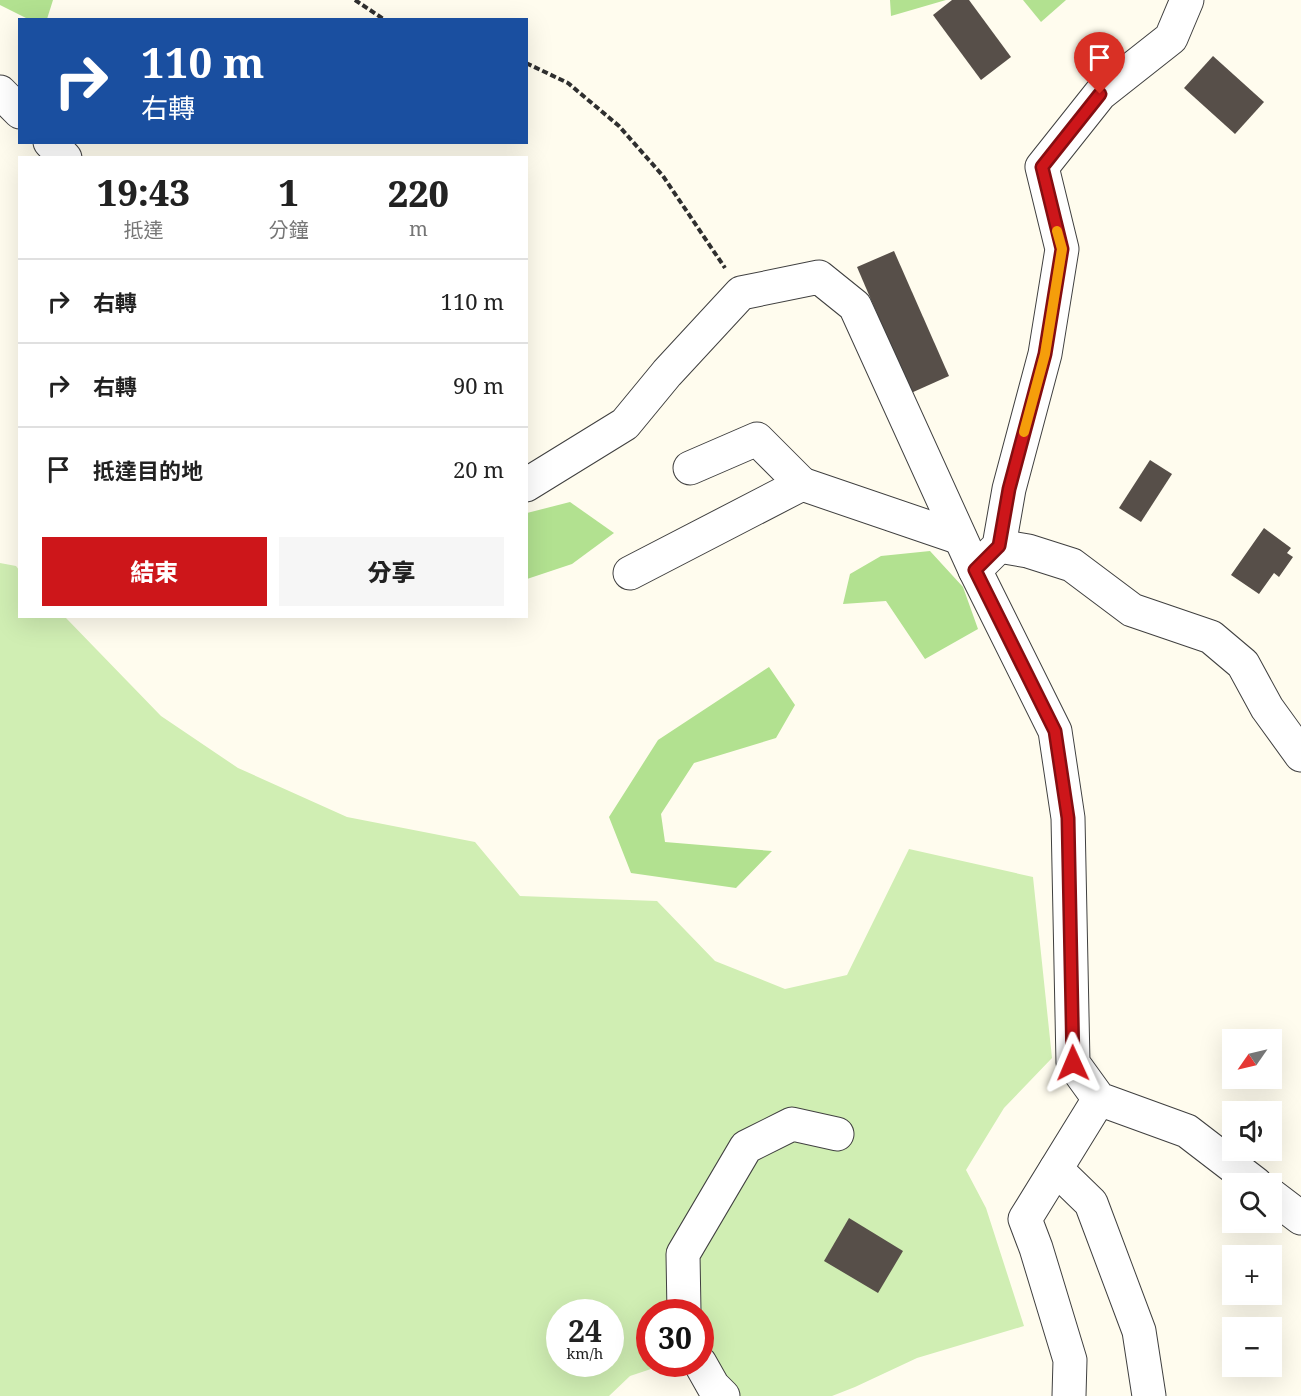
<!DOCTYPE html>
<html lang="zh-TW">
<head>
<meta charset="utf-8">
<style>
  body { margin:0; font-family:"Noto Serif","Noto Sans TC",serif; background:#f6f6f6; color:#222; height:100vh; display:flex; flex-direction:column; font-size:22px; white-space:nowrap }
  * { box-sizing:border-box; margin:0 }
  p { font-size:20px; color:#767676 }
  .icon { flex:none; width:33px; height:33px; fill:none; stroke:currentColor; stroke-width:2; stroke-linecap:round; stroke-linejoin:round }
  .map { position:relative; flex:1; overflow:hidden }
  .details { position:absolute; left:18px; top:156px; width:510px; height:462px; display:flex; flex-direction:column; background:#fff; border-radius:0px; box-shadow:0 6px 24px #0002 }
  .details>* { flex:none }
  .top-card { position:absolute; left:18px; top:18px; width:510px; height:126px; border-radius:0px; box-shadow:0 6px 24px #0002; background:#1a4fa0; color:#fff; overflow:hidden }
  .needle { width:39px; rotate:236deg }
  .tools { position:absolute; left:1222px; top:1029px; display:grid; gap:12px }
  .tools a { display:grid; place-items:center; width:60px; height:60px; border-radius:0px; background:#fff; box-shadow:0 6px 24px #0002; font-size:30px }
  .speed { position:absolute; left:546px; top:1299px; display:flex; gap:12px; font-size:30px; font-weight:700; text-align:center }
  .speed>* { display:grid; place-content:center; width:78px; height:78px; border-radius:50%; background:#fff; box-shadow:0 6px 24px #0002; line-height:1 }
  .speed small { font-size:15px; font-weight:400 }
  .speed .limit { border:9px solid #d22; background:#fff; color:#111 }
  .pin { position:absolute; display:grid; place-items:center; width:51px; height:51px; color:#fff; margin:-62px -26px; border-radius:50% 50% 50% 0; rotate:-45deg; box-shadow:0 0 6px #0007 }
  .pin .icon { rotate:45deg }
  .me { position:absolute; width:66px; margin:-33px; rotate:359deg; stroke-linejoin:round; filter:drop-shadow(0 0 4px #0008) }
  .turn { display:flex; align-items:center; gap:21px; height:126px; padding:0 24px; font-size:27px }
  .turn .icon { width:78px; height:78px; stroke-width:2.5 }
  .turn b { display:block; font-size:42px; line-height:51px }
  .eta { display:flex; justify-content:space-evenly; align-items:center; height:102px; text-align:center }
  .eta b { font-size:36px; font-weight:800; line-height:42px }
  .button { display:flex; gap:12px; margin-top:auto; padding:12px 24px }
  .button a { flex:1; height:69px; border-radius:0px; background:#cd161a; color:#fff; font-size:24px; font-weight:800; line-height:69px; text-align:center }
  .button a+a { background:#f6f6f6; color:#222 }
  ul { padding:0; list-style:none }
  li { display:flex; align-items:center; gap:18px; height:84px; padding:0 24px; border-top:2px solid #e0e0e0 }
  li div { flex:1 }
  li b { display:block; font-size:22px }
  li em { font-style:normal }
  .map>svg:first-child { display:block }
  .green { fill:#d0eeb3; fill-rule:evenodd }
  .forest { fill:#b2e190 }
  .building { fill:#574f49 }
  .lines { fill:none; stroke-linecap:round; stroke-linejoin:round }
  .minor-casing { stroke:#404040; stroke-width:35 }
  .path { stroke:#2f2f2f; stroke-width:4; stroke-dasharray:6 3; stroke-linecap:butt }
  .minor { stroke:#fff; stroke-width:33 }
  .route-casing { stroke:#850e11; stroke-width:15 }
  .route { stroke:#cd161a; stroke-width:10 }
  .slow { stroke:#f59e0b; stroke-width:10 }
</style>
</head>
<body>
<div class="map">
<svg width="1301" height="1396" viewBox="0 0 1301 1396">
  <rect width="100%" height="100%" fill="#fffcee"/>
  <!-- green -->
  <path class="green" d="M0 563 16 566 19 570 20 616 65 617 161 716 238 768 347 817 475 842 520 896 657 901 715 961 785 989 847 975 909 849 1033 877 1052 1058 1004 1108 966 1170 986 1208 1024 1326 917 1358 855 1387 832 1396H735L700 1364V1312H650V1364H666L630 1376 609 1396H0ZM560 1312H610V1364H560Z"/>
  <!-- forest -->
  <g class="forest">
    <path d="M0 0H53L47 19H28L0 5Z"/>
    <path d="M890 0H946L891 16Z"/>
    <path d="M1023 0H1066L1041 22Z"/>
    <path d="M570 502 614 533 572 564 527 579V513Z"/>
    <path d="M930 551 963 587 978 629 925 659 886 601 843 604 850 574 881 556Z"/>
    <path d="M769 667 795 705 776 738 694 763 661 814 665 842 772 851 736 888 631 873 609 817 658 740Z"/>
  </g>
  <!-- building -->
  <g class="building">
    <path d="M952 0H969L1011 57 981 80 933 15Z"/>
    <path d="M1213 56 1264 102 1235 134 1184 88Z"/>
    <path d="M894 251 949 376 911 393 857 267Z"/>
    <path d="M1150 460 1172 474 1141 522 1119 508Z"/>
    <path d="M1264 528 1291 548 1287 553 1293 557 1279 577 1274 573 1259 594 1231 575Z"/>
    <path d="M849 1218 903 1251 878 1293 824 1261Z"/>
  </g>
  <g class="lines">
    <defs>
      <g id="minor">
        <path d="M0 92 20 112"/>
        <path d="M50 142 65 158"/>
        <path d="M690 468 757 439 802 484"/>
        <path d="M526 485 625 424 667 373 741 293 819 277 855 306 975 570 1055 731 1068 818 1073 1063 1099 1099 1187 1131 1256 1184"/>
        <path d="M999 546 1028 551 1072 565 1132 610 1211 637 1243 664 1267 708 1301 755"/>
        <path d="M975 570 999 546 1009 489 1045 354 1062 249 1042 167 1100 94 1171 38 1187 0"/>
        <path d="M630 573 802 484 960 538"/>
        <path d="M1056 1169 1091 1203 1139 1331 1149 1396"/>
        <path d="M1272 1196 1301 1218"/>
        <path d="M684 1312 683 1254 746 1147 792 1124 837 1134"/>
        <path d="M700 1363 713 1386 723 1396"/>
        <path d="M1069 1396 1070 1360 1036 1248 1025 1219 1099 1099"/>
      </g>
    </defs>
    <!-- minor casing -->
    <use href="#minor" class="minor-casing"/>
    <!-- path -->
    <g class="path">
      <path d="M355 0 385 20"/>
      <path d="M526 63 568 83 619 126 663 176 725 268"/>
    </g>
    <!-- minor -->
    <use href="#minor" class="minor"/>
  </g>
  <g class="lines">
    <defs>
      <path id="route" d="M1073 1063 1068 818 1055 731 975 570 999 546 1009 489 1045 354 1062 249 1042 167 1100 94"/>
    </defs>
    <!-- route casing -->
    <use href="#route" class="route-casing"/>
    <!-- route -->
    <use href="#route" class="route"/>
    <!-- slow -->
    <path class="slow" d="M1024 432 1045 354 1062 249 1057 231"/>
  </g>
</svg>
<div class="tools">
<a><svg class="needle" viewBox="-14 -14 28 28"><path d="M0-13l5 13h-10z" fill="#e53935"/><path d="M0 13l5-13h-10z" fill="#767676"/></svg></a>
<a><svg class="icon" aria-label="sound" viewBox="0 0 24 24"><path d="M4 9h4l5-4v14l-5-4H4zM17 9q2 3 0 6"/></svg></a>
<a><svg class="icon" aria-label="search" viewBox="0 0 24 24"><circle cx="10" cy="10" r="6"/><path d="M15 15l6 6"/></svg></a>
<a>+</a>
<a>−</a>
</div>
<div class="speed"><div>24<small>km/h</small></div><div class="limit">30</div></div>
<div class="pin" style="left:1100px;top:94px;background:#d93025"><svg class="icon" aria-label="arrive" viewBox="0 0 24 24"><path d="M6 21V4h12l-3 4 3 4H6"/></svg></div>
<svg class="me" style="left:1073px;top:1063px" viewBox="-20 -20 40 40"><path d="M0-17L14 15 0 8-14 15z" fill="#cd161a" stroke="#fff" stroke-width="4"/></svg>
<div class="top-card">
<div class="turn"><svg class="icon" aria-label="right" viewBox="0 0 24 24"><path d="M7 20v-9h11M14 6l5 5-5 5"/></svg><div><b>110 m</b>右轉</div></div>
</div>
<section class="details">
<div class="eta">
<div><b>19:43</b><p>抵達</p></div>
<div><b>1</b><p>分鐘</p></div>
<div><b>220</b><p>m</p></div>
</div>
<ul>
<li><svg class="icon" aria-label="right" viewBox="0 0 24 24"><path d="M7 20v-9h11M14 6l5 5-5 5"/></svg><div><b>右轉</b></div><em>110 m</em></li>
<li><svg class="icon" aria-label="right" viewBox="0 0 24 24"><path d="M7 20v-9h11M14 6l5 5-5 5"/></svg><div><b>右轉</b></div><em>90 m</em></li>
<li><svg class="icon" aria-label="arrive" viewBox="0 0 24 24"><path d="M6 21V4h12l-3 4 3 4H6"/></svg><div><b>抵達目的地</b></div><em>20 m</em></li>
</ul>
<div class="button"><a>結束</a><a>分享</a></div>
</section>
</div>
</body>
</html>
